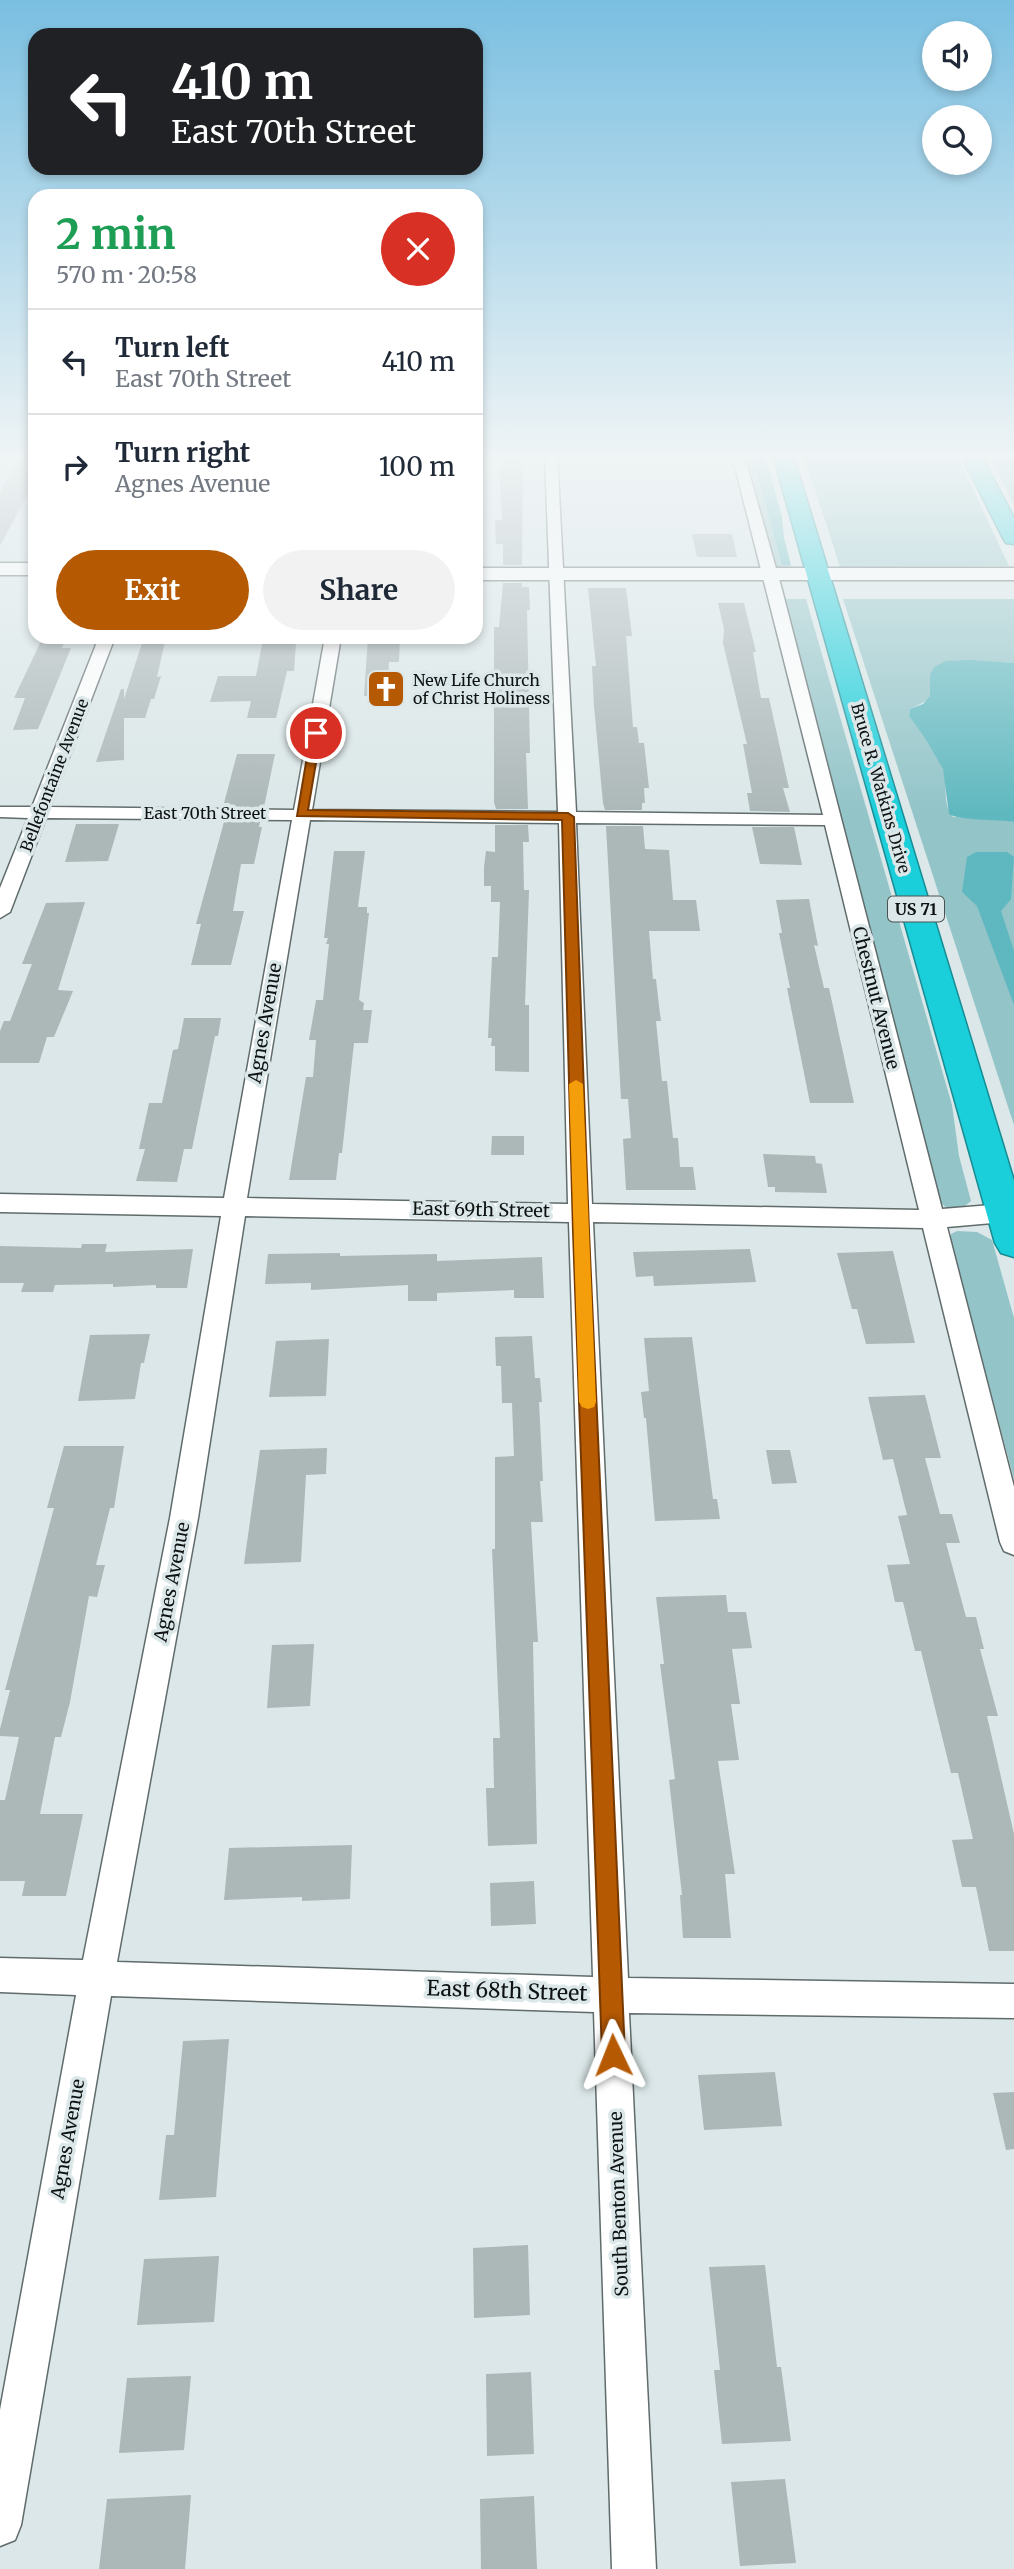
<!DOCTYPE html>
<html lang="en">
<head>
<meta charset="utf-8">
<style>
  body { margin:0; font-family:Merriweather,serif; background:#f2f2f3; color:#1f2937; height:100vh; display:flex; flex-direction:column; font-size:26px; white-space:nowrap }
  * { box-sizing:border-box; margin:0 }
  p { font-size:23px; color:#747a83 }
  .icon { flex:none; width:38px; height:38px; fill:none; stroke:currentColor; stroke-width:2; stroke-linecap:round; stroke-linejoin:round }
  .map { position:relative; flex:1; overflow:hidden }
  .side { position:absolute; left:28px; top:189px; width:455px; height:455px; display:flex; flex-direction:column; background:#fff; border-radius:21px; box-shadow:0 4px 10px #0003 }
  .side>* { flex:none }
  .hud { position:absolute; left:28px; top:28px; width:455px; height:147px; border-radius:21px; box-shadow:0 4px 10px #0003; background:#202124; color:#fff; overflow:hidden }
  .tools { position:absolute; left:922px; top:21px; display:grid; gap:14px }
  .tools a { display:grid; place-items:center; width:70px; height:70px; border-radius:50%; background:#fff; box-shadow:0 4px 10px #0003; font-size:35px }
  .pin { position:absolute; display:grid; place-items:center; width:60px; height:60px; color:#fff; margin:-30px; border:4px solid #fff; border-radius:50%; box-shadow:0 2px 7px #0007 }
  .me { position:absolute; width:77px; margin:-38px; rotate:358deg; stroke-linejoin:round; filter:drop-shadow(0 0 5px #0008) }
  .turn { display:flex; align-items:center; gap:24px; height:147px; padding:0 28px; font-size:32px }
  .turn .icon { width:91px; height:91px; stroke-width:2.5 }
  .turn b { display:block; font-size:49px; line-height:60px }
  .round { display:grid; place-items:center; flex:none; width:74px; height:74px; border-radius:37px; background:#f2f2f3 }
  .head { display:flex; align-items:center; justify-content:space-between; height:119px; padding:0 28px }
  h1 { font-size:42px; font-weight:700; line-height:52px; color:#1e9e55 }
  .button { display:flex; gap:14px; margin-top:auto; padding:14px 28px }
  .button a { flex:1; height:80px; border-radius:42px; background:#b65903; color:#fff; font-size:28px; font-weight:700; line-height:80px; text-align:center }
  .button a+a { background:#f2f2f3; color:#1f2937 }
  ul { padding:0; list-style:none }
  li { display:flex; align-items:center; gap:21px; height:105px; padding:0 28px; border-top:2px solid #e0e1e3 }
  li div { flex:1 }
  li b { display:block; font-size:26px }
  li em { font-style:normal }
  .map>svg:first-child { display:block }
  .green { fill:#92c4c8 }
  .forest { fill:#5fb8bf }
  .building { fill:#acb7b8 }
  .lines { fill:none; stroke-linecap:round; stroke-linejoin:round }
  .street-casing { stroke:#606b6b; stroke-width:3 }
  .secondary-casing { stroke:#606b6b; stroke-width:3 }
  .highway-casing { stroke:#168c94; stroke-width:3 }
  .street { fill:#fff; fill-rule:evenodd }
  .secondary { fill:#fff; fill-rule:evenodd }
  .highway { fill:#1aceda; fill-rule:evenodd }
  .route { fill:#b65903; stroke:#763a02; stroke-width:2 }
  .slow { fill:#f59e0b }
  .labels { text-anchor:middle; stroke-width:7; stroke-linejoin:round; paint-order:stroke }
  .far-poi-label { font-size:16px; fill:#0e1212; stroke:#dbe7e8; text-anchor:start }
  .far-street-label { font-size:16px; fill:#0e1212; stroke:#dbe7e8 }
  .shield { fill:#dbe7e8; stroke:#4c5252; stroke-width:2 }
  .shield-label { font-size:16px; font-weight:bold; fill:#0e1212 }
  .street-label { font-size:18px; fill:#0e1212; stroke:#dbe7e8 }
  .near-street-label { font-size:21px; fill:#0e1212; stroke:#dbe7e8 }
</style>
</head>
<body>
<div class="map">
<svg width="1014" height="2569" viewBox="0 0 1014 2569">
  <rect width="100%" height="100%" fill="#dbe7e8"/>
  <!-- green -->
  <g class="green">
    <path d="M746 455H752L782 564 791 565 789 567H776L774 563Z"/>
    <path d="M800 455H957L1009 566 840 567 812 480Z"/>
    <path d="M990 455H1014V506Z"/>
    <path d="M785 599H806L952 1105 959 1156 971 1201 962 1208 948 1209 941 1203Z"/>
    <path d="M843 599H1014V663L946 661 928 700 910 709 909 716C921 732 936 749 943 769 948 785 942 805 953 817L994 818 1014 822V1125Z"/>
    <path d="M957 1231 977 1232 992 1240 1014 1318V1479L950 1240 951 1234Z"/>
  </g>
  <!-- forest -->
  <g class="forest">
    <path d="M752 455H765L782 517 784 538 791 565H782Z"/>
    <path d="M971 660 1014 663V822C998 819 960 821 949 814L943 769 925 738 909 716 910 709 923 704 930 696V675L934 667 946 661Z"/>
    <path d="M976 852H1007L1014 857 1011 899 1001 911 1014 951V1005L977 906 962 892 967 857Z"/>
  </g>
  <!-- building -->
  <g class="building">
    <path d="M22 455H35V480L0 546V492Z"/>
    <path d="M503 455H523L522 565H503V544H496L495 520H502L499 466H504Z"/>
    <path d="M692 534H732L737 557H697Z"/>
    <path d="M503 583H522V587H529L530 610H527L530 753H526L528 809H496L494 802V627H499Z"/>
    <path d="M588 588H626L632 636H626L633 727H637L639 743H644L649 788H644L645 803H642V810H605L603 803 594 706 592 666H596Z"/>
    <path d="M718 603H744L756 652H753L761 698H769L789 788H783L790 812 750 811 747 793H752L743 744H747L723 643 724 629Z"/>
    <path d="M43 637H66L62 648H71L38 729 13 730 25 698H14Z"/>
    <path d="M144 637H166L157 677 161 676 154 699H151L145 718H124V760L96 762 121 689H124V699Z"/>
    <path d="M368 638H400L399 662H389L387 696H364Z"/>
    <path d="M296 643 294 671H287L276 718H247L251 701 210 702 218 676H256L262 644Z"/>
    <path d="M237 754H275L264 807H229L230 803H224Z"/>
    <path d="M224 822H260L259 827H262L254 864H241L233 911H244L231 965H191L201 924H196Z"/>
    <path d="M76 824H119L108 861 65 862Z"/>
    <path d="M495 825H528L529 842H523L524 890H529L525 1005H529V1072L495 1071V1046H491L492 1038H488L492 957H498L500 902H491V886H484V867L486 851 495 852Z"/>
    <path d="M606 826H643L645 849 669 850 673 900H696L700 931H649L653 979H656L659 1006 661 1021H656L662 1081H667L673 1138H678L680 1167H693L696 1190H626L623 1139 631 1138 628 1099H621Z"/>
    <path d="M752 827H794L802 865 760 864Z"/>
    <path d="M334 851H365L358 907H367V913H369L359 1000 364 1003 363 1010H372L368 1043H354L342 1153H339L336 1180H289L306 1077H313L316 1040H309L316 1000H323L329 944H326L328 938H324Z"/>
    <path d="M809 899 818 946 814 945 824 988H829L854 1103H810L787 988H790L779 933H782L776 900Z"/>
    <path d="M85 902 58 990 73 991 54 1037H47L39 1063H0V1031L4 1021H10L32 964H22L46 903Z"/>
    <path d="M184 1018H221L218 1036H215L192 1149H184L177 1182 136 1181 145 1149H139L149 1103H162L173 1050 178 1049Z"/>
    <path d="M492 1136H524V1155H491Z"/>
    <path d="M763 1154 815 1156 816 1163 822 1164 827 1193 775 1192V1187H768Z"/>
    <path d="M82 1244H107L105 1252 193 1249 187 1288H156V1285L113 1287V1284L55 1285 53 1292H21L24 1283H0V1246L81 1248Z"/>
    <path d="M750 1249 756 1282 654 1286 653 1276 636 1277 633 1252Z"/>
    <path d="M893 1251 915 1343 866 1344 857 1309H852L837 1253Z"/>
    <path d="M340 1253V1256L437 1254V1261L542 1257 544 1298H514V1290L437 1293V1301H408V1285L311 1290V1283L265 1284 268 1254Z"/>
    <path d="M150 1334 144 1363H141L135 1399 78 1401 90 1335Z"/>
    <path d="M532 1336 535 1378H540L542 1402H539L543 1481H540L543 1522H531L538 1642H533L537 1844 488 1846 486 1788H494L493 1738H500L492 1549H495V1457L514 1456 512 1403H502L501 1366H496L495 1337Z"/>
    <path d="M692 1337 713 1499H717L720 1519 655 1521 646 1418H644L641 1392 649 1391 644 1338Z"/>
    <path d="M329 1339 326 1396 269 1397 276 1341Z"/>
    <path d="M925 1395 941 1458H925L940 1514H952L960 1543H946L966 1617H976L984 1649H980L998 1716H987L1014 1834V1951H989L976 1887H962L952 1840 973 1839 958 1773H951L921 1651H915L903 1602H895L887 1565 910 1564 898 1516 907 1515 893 1459 883 1460 868 1397Z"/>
    <path d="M64 1446H124L114 1508H110L96 1565H105L97 1597 89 1596 70 1702 61 1737H55L40 1814H83L66 1896H22L25 1881H0V1800H5L19 1737 0 1736V1729L10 1690H5L54 1508H47Z"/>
    <path d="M327 1448 326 1474 306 1475 301 1562 244 1564 260 1450Z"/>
    <path d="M766 1450H790L797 1483 772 1484Z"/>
    <path d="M726 1595 728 1612H746L752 1648 732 1649 740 1704H731L739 1760 718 1761 735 1874H725L731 1938H683L680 1895H682L669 1780 675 1779 660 1664H664L656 1597Z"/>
    <path d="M314 1644 310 1706 267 1708 272 1645Z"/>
    <path d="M352 1845 350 1899 302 1901V1897L224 1900 229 1848Z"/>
    <path d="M534 1881 536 1924 491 1926 490 1883Z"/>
    <path d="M229 2039 216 2197 159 2200 166 2135H174L183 2041Z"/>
    <path d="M775 2072 782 2126 704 2130 698 2075Z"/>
    <path d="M1014 2092V2149L1006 2150 993 2093Z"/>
    <path d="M528 2245 530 2315 474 2318 473 2248Z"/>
    <path d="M219 2256 214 2322 137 2325 144 2259Z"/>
    <path d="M765 2265 777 2367H781L791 2441 722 2444 714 2370H720L709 2267Z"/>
    <path d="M531 2372 534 2454 487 2456 486 2374Z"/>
    <path d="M191 2376 184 2450 119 2453 127 2378Z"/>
    <path d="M785 2479 796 2563 740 2566 731 2482Z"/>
    <path d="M191 2495 185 2569H99L107 2499Z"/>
    <path d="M534 2496 537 2569H481L480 2499Z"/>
  </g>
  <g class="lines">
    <defs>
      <path id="street" d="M545 455H557L576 812 823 815 732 455H744L781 586 942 1209 1004 1204 1014 1210 1012 1219 1004 1222 947 1227 1014 1487V1555L1004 1551 1000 1542 923 1228 593 1222 628 1978 1014 1984V2018L629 2013 656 2569H612L594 2012 111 1996 21 2525 15 2540 0 2546V2410L76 1995 0 1992V1958L83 1960 170 1518 221 1216 0 1212V1194L224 1198 292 820 46 818 10 912 0 918V888L28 818 0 817V807H32L99 637H115L50 807 294 810 325 637H341L312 810 558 812ZM310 820 559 823 568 1204 247 1198ZM576 823 825 825 919 1210 592 1204ZM245 1216 569 1222 593 1977 117 1962 198 1518Z"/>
      <g id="secondary">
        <rect x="0" y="563" width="35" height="12"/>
        <rect x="476" y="568" width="538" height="12"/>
      </g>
      <g id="highway">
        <path d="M773 455H793L1014 1181V1257L1001 1253 995 1243Z"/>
        <path d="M961 455H981L1014 518V544L1006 543 1003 538Z"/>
      </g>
    </defs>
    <!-- street casing -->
    <use href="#street" class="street-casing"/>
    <!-- secondary casing -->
    <use href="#secondary" class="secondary-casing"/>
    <!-- highway casing -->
    <use href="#highway" class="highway-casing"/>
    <!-- street -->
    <use href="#street" class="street"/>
    <!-- secondary -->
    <use href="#secondary" class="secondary"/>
    <!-- highway -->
    <use href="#highway" class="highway"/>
  </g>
  <!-- sky -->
  <linearGradient id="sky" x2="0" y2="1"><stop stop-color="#7abfe1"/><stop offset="0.56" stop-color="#eff4f5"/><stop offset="1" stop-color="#eff4f5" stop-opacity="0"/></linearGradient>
  <rect width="1014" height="814" fill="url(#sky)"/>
  <!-- route -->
  <path class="route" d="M316 730 321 733 308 810 568 813 574 817 589 1231 625 2055 622 2063 613 2066 605 2063 602 2055 573 1231 562 820 297 816 311 733Z"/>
  <!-- slow -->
  <path class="slow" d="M576 1080 583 1084 596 1402 594 1407 588 1409 582 1407 579 1402 569 1084Z"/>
  <!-- icons -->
  <defs>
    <symbol id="church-square" viewBox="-11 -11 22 22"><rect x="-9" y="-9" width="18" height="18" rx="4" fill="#b65903" stroke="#dbe7e8"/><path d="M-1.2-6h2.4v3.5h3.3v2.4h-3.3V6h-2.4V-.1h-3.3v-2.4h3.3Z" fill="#fff"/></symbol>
  </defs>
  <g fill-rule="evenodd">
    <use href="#church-square" x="364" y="667" width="44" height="44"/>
  </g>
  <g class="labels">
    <!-- far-poi labels -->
    <g class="far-poi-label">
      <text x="413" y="686">New Life Church<tspan x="413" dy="18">of Christ Holiness</tspan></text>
    </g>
    <!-- far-street labels -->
    <g class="far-street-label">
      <text transform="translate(54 775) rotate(-69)" y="6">Bellefontaine Avenue</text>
      <text transform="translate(881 788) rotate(74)" y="6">Bruce R. Watkins Drive</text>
      <text x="205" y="819">East 70th Street</text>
    </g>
    <!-- shield labels -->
    <rect class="shield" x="888" y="896.5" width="56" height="25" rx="5"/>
    <g class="shield-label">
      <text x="916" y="915">US 71</text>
    </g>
    <!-- street labels -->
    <g class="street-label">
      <text transform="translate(876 998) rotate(76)" y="6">Chestnut Avenue</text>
      <text transform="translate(265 1023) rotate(-80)" y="6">Agnes Avenue</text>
      <text transform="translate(481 1210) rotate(1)" y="6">East 69th Street</text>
      <text transform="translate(172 1582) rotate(-79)" y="6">Agnes Avenue</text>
      <text transform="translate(68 2139) rotate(-80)" y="6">Agnes Avenue</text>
      <text transform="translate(619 2204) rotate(-92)" y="6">South Benton Avenue</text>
    </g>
    <!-- near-street labels -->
    <g class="near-street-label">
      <text transform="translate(507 1991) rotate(2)" y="7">East 68th Street</text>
    </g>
  </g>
</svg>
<div class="tools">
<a><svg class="icon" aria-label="sound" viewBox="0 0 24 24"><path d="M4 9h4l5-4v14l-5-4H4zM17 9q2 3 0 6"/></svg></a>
<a><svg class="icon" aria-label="search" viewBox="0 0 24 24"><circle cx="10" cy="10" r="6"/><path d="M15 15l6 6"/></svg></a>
</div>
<div class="pin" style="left:316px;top:733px;background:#d93025"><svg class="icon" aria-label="arrive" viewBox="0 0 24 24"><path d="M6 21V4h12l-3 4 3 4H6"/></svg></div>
<svg class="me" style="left:613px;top:2055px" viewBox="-20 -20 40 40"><path d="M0-17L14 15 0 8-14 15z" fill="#b65903" stroke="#fff" stroke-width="4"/></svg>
<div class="hud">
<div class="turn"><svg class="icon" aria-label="left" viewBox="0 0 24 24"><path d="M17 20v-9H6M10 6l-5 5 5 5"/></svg><div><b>410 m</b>East 70th Street</div></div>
</div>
<section class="side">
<div class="head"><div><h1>2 min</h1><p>570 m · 20:58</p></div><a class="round" style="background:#d93025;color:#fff"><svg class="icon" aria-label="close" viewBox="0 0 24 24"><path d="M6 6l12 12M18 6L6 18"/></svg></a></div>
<ul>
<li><svg class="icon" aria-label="left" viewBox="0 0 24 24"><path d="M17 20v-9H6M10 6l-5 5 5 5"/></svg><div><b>Turn left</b><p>East 70th Street</p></div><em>410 m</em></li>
<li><svg class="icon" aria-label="right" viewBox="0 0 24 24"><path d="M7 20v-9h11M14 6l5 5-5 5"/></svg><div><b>Turn right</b><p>Agnes Avenue</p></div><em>100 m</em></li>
</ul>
<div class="button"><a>Exit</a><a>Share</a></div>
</section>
</div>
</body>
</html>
